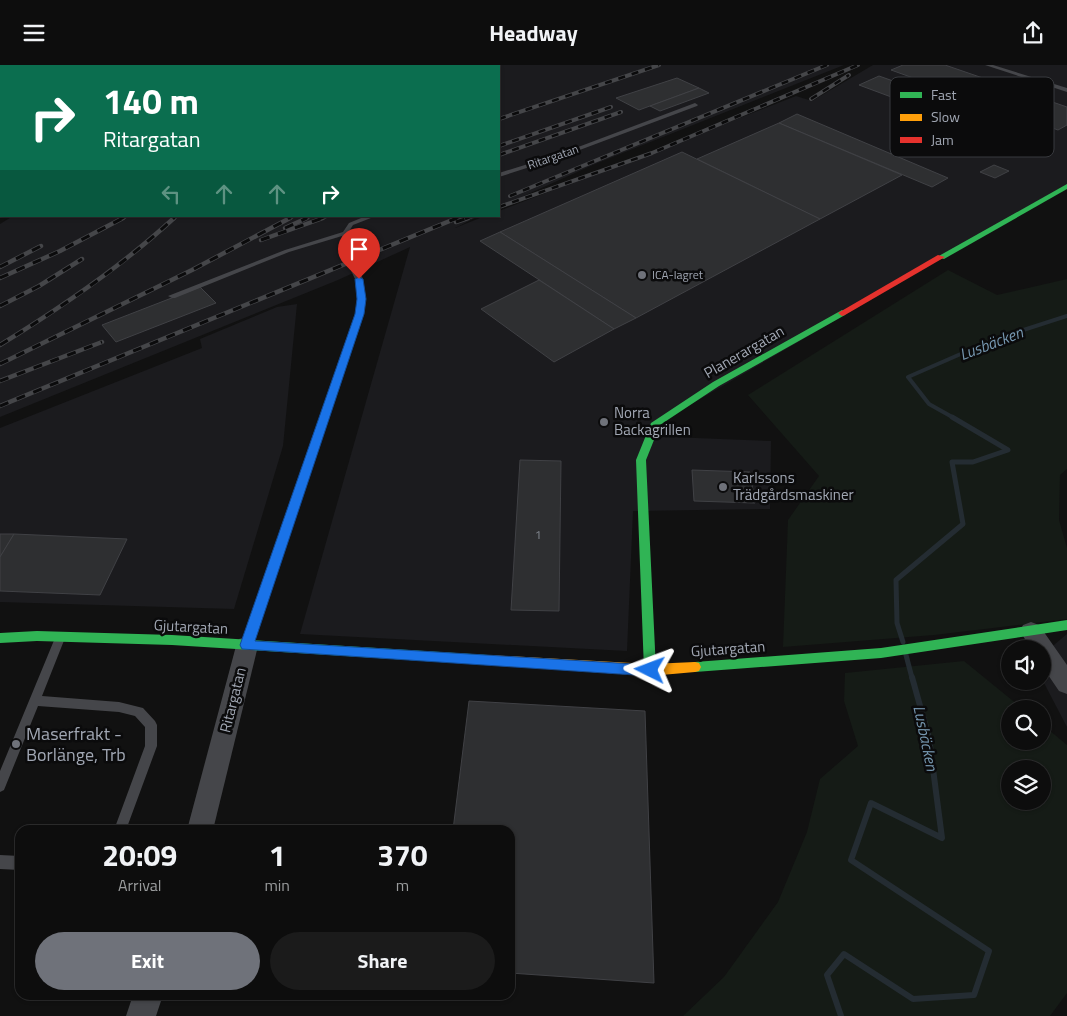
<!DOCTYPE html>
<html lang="en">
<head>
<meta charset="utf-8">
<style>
  body { margin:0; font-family:"Titillium Web",sans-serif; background:#1b1b1b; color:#f1f3f6; height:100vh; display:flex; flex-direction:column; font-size:19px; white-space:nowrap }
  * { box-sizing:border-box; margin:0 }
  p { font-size:16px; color:#9a9c9d }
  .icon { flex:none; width:28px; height:28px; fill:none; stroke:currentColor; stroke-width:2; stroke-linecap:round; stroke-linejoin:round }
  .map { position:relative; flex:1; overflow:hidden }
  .details { position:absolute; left:15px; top:760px; width:500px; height:175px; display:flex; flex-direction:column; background:#0d0d0d; border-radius:15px; box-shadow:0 1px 4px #0004,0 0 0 1px #2d2d2e }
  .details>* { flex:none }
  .guide { position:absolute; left:0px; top:0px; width:500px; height:152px; box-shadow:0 1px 4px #0004,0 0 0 1px #2d2d2e; background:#0b6e4f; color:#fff; overflow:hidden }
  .tools { position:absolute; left:1001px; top:575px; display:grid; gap:10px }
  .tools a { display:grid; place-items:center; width:50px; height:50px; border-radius:50%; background:#0d0d0d; box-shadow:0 1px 4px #0004,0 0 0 1px #2d2d2e; font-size:25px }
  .pin { position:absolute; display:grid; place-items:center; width:42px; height:42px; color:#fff; margin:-51px -21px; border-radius:50% 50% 50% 0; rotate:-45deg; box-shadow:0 0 5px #0007 }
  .pin .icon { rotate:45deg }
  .me { position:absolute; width:55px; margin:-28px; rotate:273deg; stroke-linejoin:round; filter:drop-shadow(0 0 4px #0008) }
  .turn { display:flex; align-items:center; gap:18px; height:105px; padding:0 20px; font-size:22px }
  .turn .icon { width:65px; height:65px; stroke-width:2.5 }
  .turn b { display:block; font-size:35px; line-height:42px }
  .lanes { display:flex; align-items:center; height:48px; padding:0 20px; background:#0003; justify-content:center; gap:25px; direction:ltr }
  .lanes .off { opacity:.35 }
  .eta { display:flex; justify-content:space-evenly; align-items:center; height:85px; text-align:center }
  .eta b { font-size:30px; font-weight:700; line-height:35px }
  .button { display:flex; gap:10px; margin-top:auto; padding:10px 20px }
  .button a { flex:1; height:58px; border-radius:30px; background:#6f727a; color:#fff; font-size:20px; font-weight:700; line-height:58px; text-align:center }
  .button a+a { background:#1b1b1b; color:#f1f3f6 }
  header { display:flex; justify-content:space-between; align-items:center; height:65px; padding:0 20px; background:#0d0d0d; font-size:22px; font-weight:700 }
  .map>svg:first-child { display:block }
  .built { fill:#1b1b1e }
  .green { fill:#151b16; fill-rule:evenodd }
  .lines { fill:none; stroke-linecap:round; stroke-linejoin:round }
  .stream-far2 { stroke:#242c32; stroke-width:4 }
  .stream-far1 { stroke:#242c32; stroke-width:5 }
  .stream { stroke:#242c32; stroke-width:6 }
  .building { fill:#2e2f31; stroke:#404145 }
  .lane { fill:#45464a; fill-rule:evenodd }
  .street { fill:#45464a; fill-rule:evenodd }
  .fast { fill:#30b455; fill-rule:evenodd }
  .slow { fill:#ff9f0a; fill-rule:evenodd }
  .jam { fill:#e5322d; fill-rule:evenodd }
  .rail-far1-casing { stroke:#454649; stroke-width:4 }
  .rail-casing { stroke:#454649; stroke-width:4.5 }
  .rail-far1 { stroke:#0b0b0c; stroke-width:2.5; stroke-dasharray:7; stroke-linecap:butt }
  .rail { stroke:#0b0b0c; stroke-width:3; stroke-dasharray:9; stroke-linecap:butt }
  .route { fill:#1a73e8; stroke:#114b97 }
  .poi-dot { fill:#6f727a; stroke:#0b0b0c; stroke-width:2 }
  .labels { text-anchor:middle; stroke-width:5; stroke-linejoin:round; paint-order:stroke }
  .far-street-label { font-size:12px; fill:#a1a7b3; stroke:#0b0b0c }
  .far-poi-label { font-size:12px; fill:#a1a7b3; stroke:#0b0b0c; text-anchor:start }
  .number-label { font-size:12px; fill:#848992 }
  .street-label { font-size:15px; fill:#a1a7b3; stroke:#0b0b0c }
  .poi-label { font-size:15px; fill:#a1a7b3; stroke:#0b0b0c; text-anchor:start }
  .water-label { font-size:16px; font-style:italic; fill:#7697b0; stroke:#0b0b0c }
  .near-poi-label { font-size:18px; fill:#a1a7b3; stroke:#0b0b0c; text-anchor:start }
  .key { fill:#0b0b0c; stroke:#383a3e; stroke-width:1 }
  .key-label { font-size:14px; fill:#a1a7b3 }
</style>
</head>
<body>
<header><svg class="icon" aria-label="menu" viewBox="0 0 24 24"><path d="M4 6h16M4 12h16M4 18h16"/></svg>Headway<svg class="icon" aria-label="share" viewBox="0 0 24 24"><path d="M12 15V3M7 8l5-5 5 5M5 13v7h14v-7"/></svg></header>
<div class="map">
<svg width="1067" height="951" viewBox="0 0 1067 951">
  <rect width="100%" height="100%" fill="#111"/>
  <!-- built -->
  <g class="built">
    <path d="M436 0H844L595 99 499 142V1H431Z"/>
    <path d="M873 0H1067V121L657 359 671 372 771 376 770 444 633 446 627 586 300 569 410 182 338 215 0 352V159L13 151H479L455 163 485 151H499V146L796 31 812 36Z"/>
    <path d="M297 239 283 381 234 544 0 537V363L202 283 200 274 277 242Z"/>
    <path d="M1067 569V662L1043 616 1042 590Z"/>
  </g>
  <!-- green -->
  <g class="green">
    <path d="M0 0H221L1 1 0 131Z"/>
    <path d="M948 205 997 230 1067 214V404L1060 410 1059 455 1067 483V554L934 570 783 582 788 455 819 411 748 330Z"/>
    <path d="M964 596 1023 644H1010V676H1042L1043 660 1067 680V928L1050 951H683L724 912 778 837 807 767 820 714 858 681 844 636 845 608ZM1010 704H1042V736H1010Z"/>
  </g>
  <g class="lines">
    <!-- stream-far2 -->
    <path class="stream-far2" d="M954 353 929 339 908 312 995 274 1067 251"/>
    <!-- stream-far1 -->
    <g class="stream-far1">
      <path d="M903 577 897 558 896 515 963 459 952 397H973L1008 385 952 352"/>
      <path d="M906 590 912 613"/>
    </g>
    <!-- stream -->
    <path class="stream" d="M841 951 827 910 844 889 913 934 974 930 989 886 851 795 871 738 942 773 929 673 912 612"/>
  </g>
  <!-- building -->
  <g class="building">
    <path d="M903 0H945L1067 42V60L1058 65 891 5Z"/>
    <path d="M879 11 927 28 1039 69 1018 81 978 65 973 68 932 52 937 49 859 20Z"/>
    <path d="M677 13 699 23 639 45 616 33Z"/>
    <path d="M699 23 709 28 660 46 650 41Z"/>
    <path d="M797 49 948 113 932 122 779 58Z"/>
    <path d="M779 58 902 110 820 154 697 94Z"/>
    <path d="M682 87 820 154 636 253 500 167Z"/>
    <path d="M994 100 1009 106 995 113 980 107Z"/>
    <path d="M500 167 636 253 614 264 480 176Z"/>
    <path d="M539 215 614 264 554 297 481 244Z"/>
    <path d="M200 222 216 238 116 277 102 260Z"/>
    <path d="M520 395 561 396 559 546 511 545Z"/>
    <path d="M692 405 750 407 755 438 694 436Z"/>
    <path d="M0 469H14L0 492Z"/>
    <path d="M14 469 127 474 100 530 0 526V492Z"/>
    <path d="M469 636 645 646 654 918 510 908V765H453Z"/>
  </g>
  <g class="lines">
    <!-- lane -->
    <g class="lane">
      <path d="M985 0H993L1067 23V27Z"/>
      <path d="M695 38 698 40 697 41 561 92 499 112V108L557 90Z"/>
      <path d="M366 151H376L353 160 348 168 355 197 363 214 365 234 364 249 253 580 251 583 247 585 243 583 241 580 356 249 357 234 355 214 347 197 342 171 289 187 175 233H172L168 231 285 185 343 167 349 158Z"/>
      <path d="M60 568 64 570 65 573 42 631 119 637 143 643 155 656 157 660V681L126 765H114L145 681V662L135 651 119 647 38 641 4 725 0 727V706L55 573 56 570Z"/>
      <path d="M0 790 20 791V805L0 804Z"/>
    </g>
    <!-- street -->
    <g class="street">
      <rect x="144" y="0" width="10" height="1"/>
      <path d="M0 144 1 151H4L0 152Z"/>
      <path d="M1031 557 1039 560 1067 600V629L1059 626 1042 601V584H1031L1020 566 1023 560Z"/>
      <path d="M247 572 255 574 258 581 213 765H187L236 581 239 574Z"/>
      <path d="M133 930H163L156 951H126Z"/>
    </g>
    <!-- fast -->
    <g class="fast">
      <path d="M1067 119V124L944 194 937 192Z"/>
      <path d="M842 245 846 248 845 250 719 321 660 360 646 395 656 605 655 609 650 611 645 609 644 605 636 395 651 358 713 317Z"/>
      <path d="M1067 555V565L881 593 695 607 691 606 689 602 691 598 695 597 881 583Z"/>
      <path d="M37 566 172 570 488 590 492 591 494 595 492 599 488 600 172 580 37 576 0 578V568Z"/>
    </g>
    <!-- slow -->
    <path class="slow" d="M488 590 650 599 695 597 699 598 701 602 699 606 695 607 650 611 488 600 484 599 482 595 484 591Z"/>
    <!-- jam -->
    <path class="jam" d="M938 190 945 192 845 250 842 251 838 248Z"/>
    <defs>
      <g id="rail-far1">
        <path d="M811 34 849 10"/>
        <path d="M499 54 659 0"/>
        <path d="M499 81 611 42"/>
        <path d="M499 90 621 47"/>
        <path d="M510 131 827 0"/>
        <path d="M499 142 652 88 858 0"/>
        <path d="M121 154 126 151"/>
        <path d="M173 154 176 151"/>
        <path d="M288 154 293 151"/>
        <path d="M304 154 310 151"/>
        <path d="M319 154 327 151"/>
        <path d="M454 154 461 151"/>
        <path d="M465 154 473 151"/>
      </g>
      <g id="rail">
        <path d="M456 157 468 153"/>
        <path d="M285 163 307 153"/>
        <path d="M261 175 323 153"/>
        <path d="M0 202 41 181"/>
        <path d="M0 213 60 186 123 153"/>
        <path d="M0 241 39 221 82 194"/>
        <path d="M0 280C62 242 121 202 174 153"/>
        <path d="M0 299 192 205 290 153"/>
        <path d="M0 316 102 277"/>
        <path d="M0 341 457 153"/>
      </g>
    </defs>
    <!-- rail-far1 casing -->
    <use href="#rail-far1" class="rail-far1-casing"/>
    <!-- rail casing -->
    <use href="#rail" class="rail-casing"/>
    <!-- rail-far1 -->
    <use href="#rail-far1" class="rail-far1"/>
    <!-- rail -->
    <use href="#rail" class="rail"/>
  </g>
  <!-- route -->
  <path class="route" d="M359 212 363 214 366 234 364 249 255 576 650 600 655 601 657 605 655 609 650 611 242 584 240 580 355 249 357 234 355 214Z"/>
  <!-- markers -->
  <g class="poi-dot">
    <circle cx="642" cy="210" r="5"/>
    <circle cx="604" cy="357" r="5"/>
    <circle cx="723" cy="422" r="5"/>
    <circle cx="16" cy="679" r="5"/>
  </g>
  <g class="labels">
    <!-- far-street labels -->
    <g class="far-street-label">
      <text transform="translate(553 92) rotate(-19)" y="4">Ritargatan</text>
    </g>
    <!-- far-poi labels -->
    <g class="far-poi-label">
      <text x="652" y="214">ICA-lagret</text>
    </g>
    <!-- number labels -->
    <g class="number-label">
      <text x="538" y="474">1</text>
    </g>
    <!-- street labels -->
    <g class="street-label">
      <text transform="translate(744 287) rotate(-30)" y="5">Planerargatan</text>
      <text transform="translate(191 562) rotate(3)" y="5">Gjutargatan</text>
      <text transform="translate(728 584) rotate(-4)" y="5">Gjutargatan</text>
      <text transform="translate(233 635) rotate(-76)" y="5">Ritargatan</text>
    </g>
    <!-- poi labels -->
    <g class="poi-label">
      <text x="614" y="353">Norra<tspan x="614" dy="17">Backagrillen</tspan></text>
      <text x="733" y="418">Karlssons<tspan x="733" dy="17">Trädgårdsmaskiner</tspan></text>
    </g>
    <!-- water labels -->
    <g class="water-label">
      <text transform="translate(991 278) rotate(-21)" y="6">Lusbäcken</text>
      <text transform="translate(926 673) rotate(78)" y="6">Lusbäcken</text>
    </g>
    <!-- near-poi labels -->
    <g class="near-poi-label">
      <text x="26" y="675">Maserfrakt -<tspan x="26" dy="21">Borlänge, Trb</tspan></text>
    </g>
  </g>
  <!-- legend -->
  <rect x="890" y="12" width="164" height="80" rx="8" class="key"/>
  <rect x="900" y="27" width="22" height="6" fill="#30b455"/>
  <rect x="900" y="49" width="22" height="7" fill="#ff9f0a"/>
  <rect x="900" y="72" width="22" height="6" fill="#e5322d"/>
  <g class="key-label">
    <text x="931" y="35">Fast</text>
    <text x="931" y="57">Slow</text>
    <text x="931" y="80">Jam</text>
  </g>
</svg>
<div class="tools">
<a><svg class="icon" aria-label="sound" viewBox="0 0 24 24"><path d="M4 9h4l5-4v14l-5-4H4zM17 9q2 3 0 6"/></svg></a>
<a><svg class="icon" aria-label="search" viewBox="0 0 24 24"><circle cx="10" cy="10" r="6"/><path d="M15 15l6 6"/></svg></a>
<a><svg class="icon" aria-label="layers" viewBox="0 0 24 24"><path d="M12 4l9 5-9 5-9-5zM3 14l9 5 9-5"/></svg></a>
</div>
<div class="pin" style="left:359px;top:214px;background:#d93025"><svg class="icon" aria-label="arrive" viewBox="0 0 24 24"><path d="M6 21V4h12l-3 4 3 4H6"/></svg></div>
<svg class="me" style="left:650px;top:605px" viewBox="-20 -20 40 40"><path d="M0-17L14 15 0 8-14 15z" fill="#1a73e8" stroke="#fff" stroke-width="4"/></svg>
<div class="guide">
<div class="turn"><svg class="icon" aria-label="right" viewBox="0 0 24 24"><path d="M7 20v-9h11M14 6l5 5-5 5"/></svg><div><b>140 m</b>Ritargatan</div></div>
<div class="lanes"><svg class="icon off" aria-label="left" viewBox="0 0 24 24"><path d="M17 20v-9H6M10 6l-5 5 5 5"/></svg><svg class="icon off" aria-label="ahead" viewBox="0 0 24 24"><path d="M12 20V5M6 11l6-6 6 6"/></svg><svg class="icon off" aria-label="ahead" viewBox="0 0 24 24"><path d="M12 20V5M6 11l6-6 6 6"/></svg><svg class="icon" aria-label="right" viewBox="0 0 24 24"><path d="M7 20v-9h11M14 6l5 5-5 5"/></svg></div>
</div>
<section class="details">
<div class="eta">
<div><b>20:09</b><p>Arrival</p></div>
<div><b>1</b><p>min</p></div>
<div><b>370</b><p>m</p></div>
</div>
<div class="button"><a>Exit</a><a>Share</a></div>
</section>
</div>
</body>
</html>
